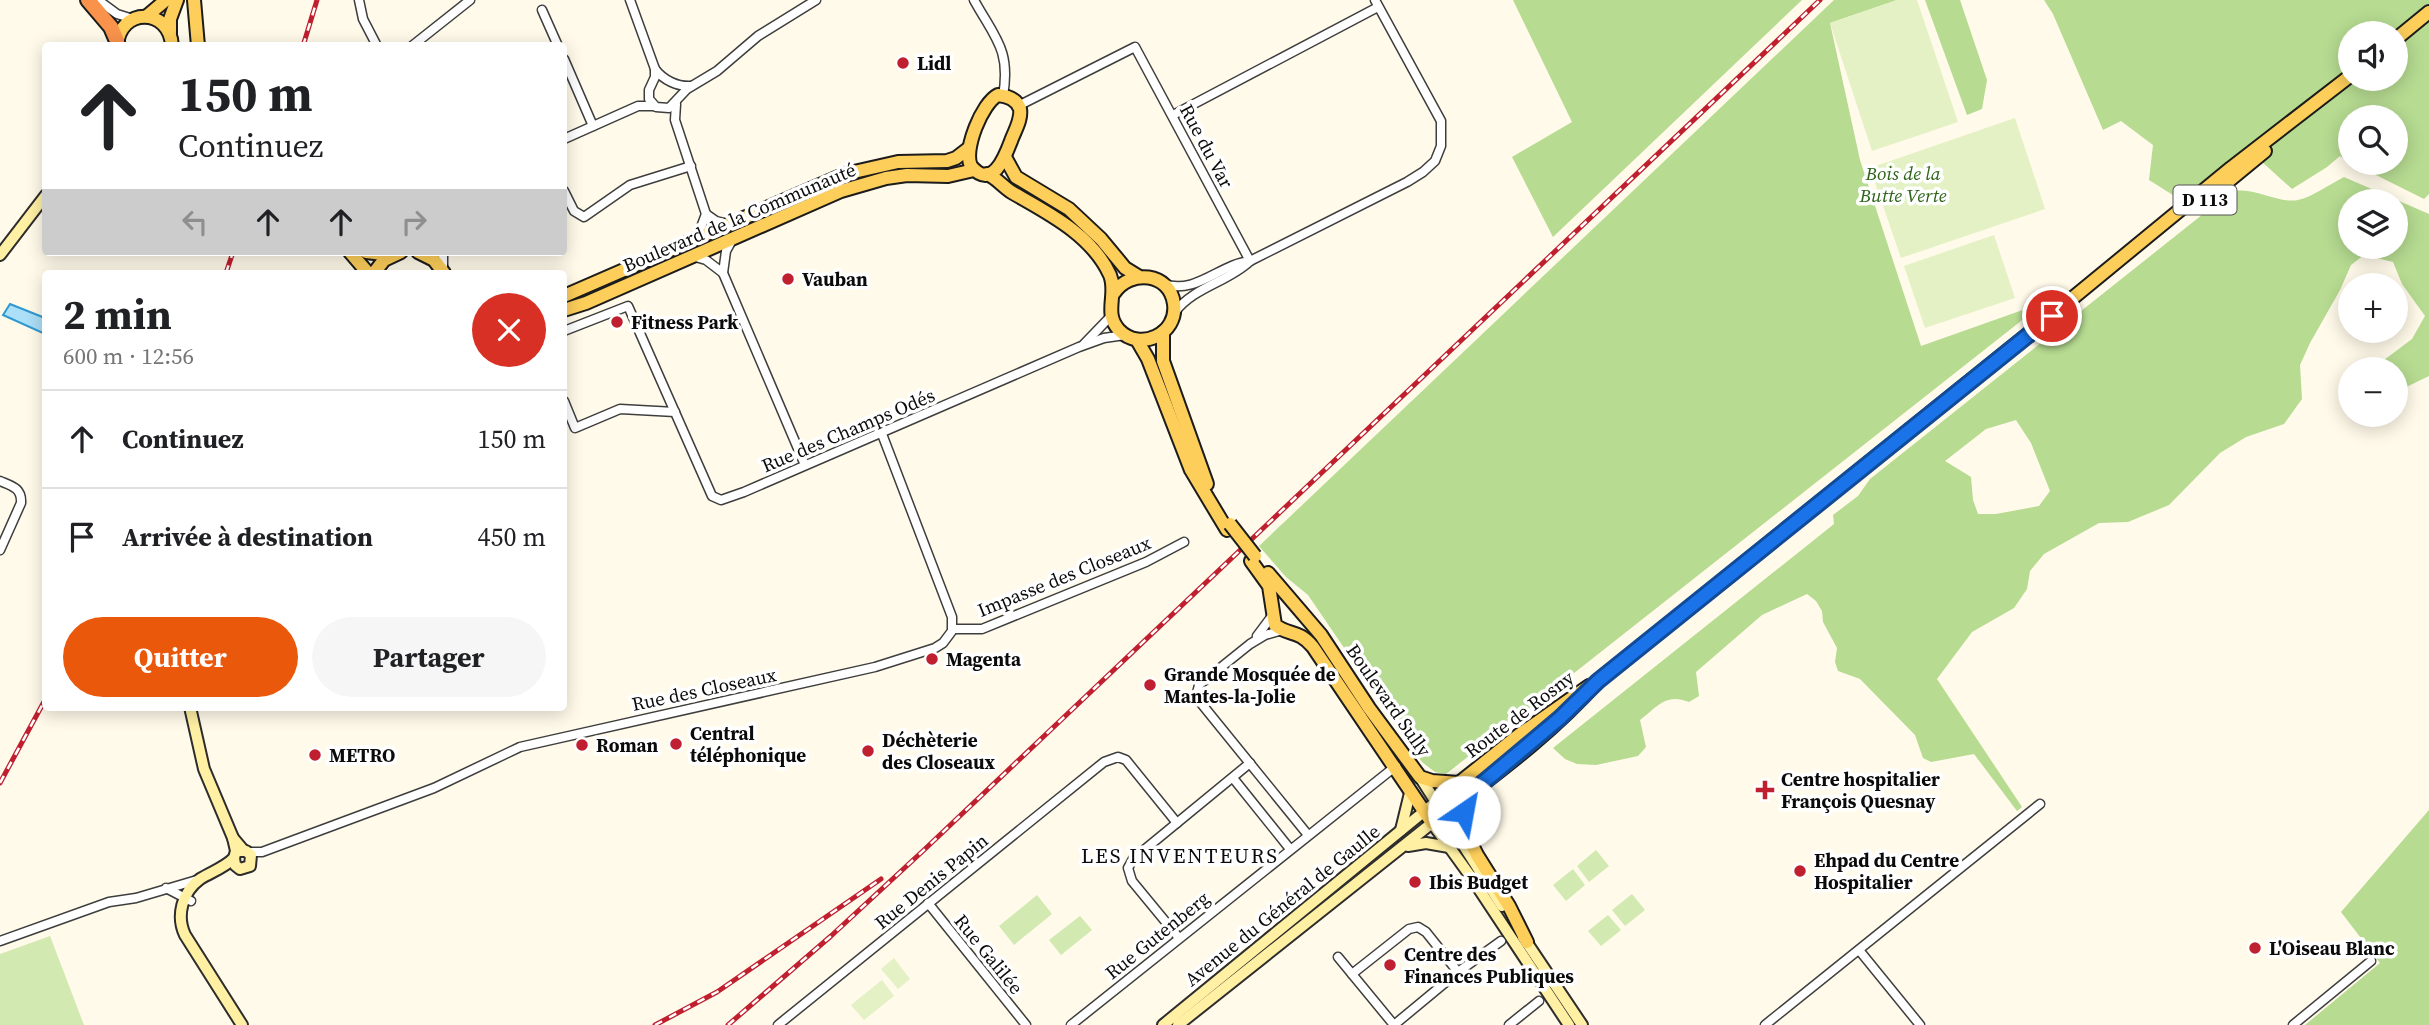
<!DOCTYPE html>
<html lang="fr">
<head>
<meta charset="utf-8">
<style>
  body { margin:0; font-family:"Source Serif 4",serif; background:#f6f6f6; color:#202124; height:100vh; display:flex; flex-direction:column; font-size:26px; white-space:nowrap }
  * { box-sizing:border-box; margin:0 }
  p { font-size:23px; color:#757577 }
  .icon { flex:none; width:38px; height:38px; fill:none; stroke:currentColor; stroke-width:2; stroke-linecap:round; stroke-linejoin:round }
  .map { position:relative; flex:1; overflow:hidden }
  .panel { position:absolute; left:42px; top:270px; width:525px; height:441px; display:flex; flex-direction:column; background:#fff; border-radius:7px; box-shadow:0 4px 18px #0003 }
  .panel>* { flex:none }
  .guide { position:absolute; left:42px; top:42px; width:525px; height:214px; border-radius:7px; box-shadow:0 4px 18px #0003; background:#fff; color:#202124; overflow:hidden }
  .fabs { position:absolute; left:2338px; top:21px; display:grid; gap:14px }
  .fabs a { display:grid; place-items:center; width:70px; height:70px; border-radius:50%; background:#fff; box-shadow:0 4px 18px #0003; font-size:35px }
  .pin { position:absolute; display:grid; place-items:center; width:60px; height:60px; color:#fff; margin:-30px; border:4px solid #fff; border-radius:50%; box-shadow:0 2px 7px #0007 }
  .me { position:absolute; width:77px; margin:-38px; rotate:33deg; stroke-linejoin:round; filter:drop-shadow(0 0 5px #0008) }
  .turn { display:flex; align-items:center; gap:24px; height:147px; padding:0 21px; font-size:32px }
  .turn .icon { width:91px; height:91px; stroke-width:2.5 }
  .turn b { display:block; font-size:49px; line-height:60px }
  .lanes { display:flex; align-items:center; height:66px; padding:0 21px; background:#0003; justify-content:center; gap:35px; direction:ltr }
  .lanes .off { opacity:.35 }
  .round { display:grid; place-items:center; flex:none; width:74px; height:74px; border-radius:37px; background:#f6f6f6 }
  .summary { display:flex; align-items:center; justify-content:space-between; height:119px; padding:0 21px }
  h1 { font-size:42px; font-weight:700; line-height:52px }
  .button { display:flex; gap:14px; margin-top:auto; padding:14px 21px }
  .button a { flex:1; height:80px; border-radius:42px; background:#ea580c; color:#fff; font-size:28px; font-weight:700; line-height:80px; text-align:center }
  .button a+a { background:#f6f6f6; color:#202124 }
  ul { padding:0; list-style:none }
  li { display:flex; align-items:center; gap:21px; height:98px; padding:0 21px; border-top:2px solid #e0e0e0 }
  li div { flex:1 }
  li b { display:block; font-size:26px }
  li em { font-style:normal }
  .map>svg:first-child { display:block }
  .green { fill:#d2eab2 }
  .forest { fill:#b6db91; fill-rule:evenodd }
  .pitch { fill:#e3f1c4 }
  .water { fill:#acdff8; stroke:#3099d1; stroke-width:2 }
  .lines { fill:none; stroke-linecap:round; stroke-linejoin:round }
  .street-casing { stroke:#3e3e3e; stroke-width:11 }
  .secondary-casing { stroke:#2d2d2d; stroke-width:14 }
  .primary-casing { stroke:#1c1c1c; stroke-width:16 }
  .highway-casing { stroke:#1c1c1c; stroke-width:18 }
  .street { stroke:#fff; stroke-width:8 }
  .secondary { stroke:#fff0a4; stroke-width:10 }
  .primary { stroke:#fdce5a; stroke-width:12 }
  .highway { stroke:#f9934c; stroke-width:14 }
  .rail-casing { stroke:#bf1f2f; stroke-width:5 }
  .rail { stroke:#fff; stroke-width:2.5; stroke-dasharray:8; stroke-linecap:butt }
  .primary-bridge-casing { stroke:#1c1c1c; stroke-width:16; stroke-linecap:butt }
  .primary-bridge { stroke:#fdce5a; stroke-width:12 }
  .route-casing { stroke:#114b97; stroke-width:18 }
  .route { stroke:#1a73e8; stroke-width:12 }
  .poi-dot { fill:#bf1f2f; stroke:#fff; stroke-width:2.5 }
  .labels { text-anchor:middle; stroke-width:7; stroke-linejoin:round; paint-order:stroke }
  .shield { fill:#fff; stroke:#545454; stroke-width:2 }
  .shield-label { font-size:18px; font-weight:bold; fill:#0b0b0b }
  .poi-label { font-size:19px; font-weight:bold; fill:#0b0b0b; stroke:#fff; text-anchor:start }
  .street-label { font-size:19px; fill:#0b0b0b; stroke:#fff }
  .park-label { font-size:19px; font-style:italic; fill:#2d641a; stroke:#fff }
  .neighbourhood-label { font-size:21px; letter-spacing:2px; fill:#0b0b0b; stroke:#fff }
</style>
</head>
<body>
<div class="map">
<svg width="2429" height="1025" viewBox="0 0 2429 1025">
  <rect width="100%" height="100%" fill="#fffae9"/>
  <!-- green -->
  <g class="green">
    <path d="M1596 850 1609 866 1589 882 1577 866Z"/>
    <path d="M1573 869 1585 885 1566 901 1553 885Z"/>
    <path d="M1632 894 1645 910 1625 926 1612 910Z"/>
    <path d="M1037 895 1052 914 1014 945 999 926Z"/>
    <path d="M1608 915 1621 930 1601 946 1588 931Z"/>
    <path d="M1080 916 1092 930 1061 955 1049 940Z"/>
    <path d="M50 936 84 1025H0V954Z"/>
  </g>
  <!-- forest -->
  <g class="forest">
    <path d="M1513 0H1802L1553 237 1512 157 1572 122Z"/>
    <path d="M1834 0H1897L1830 23 1860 160 1921 346 2045 302 1446 774 1435 772 1422 762 1308 595 1286 577 1259 546Z"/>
    <path d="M1925 0H1960L1987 80 1982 109 1967 115Z"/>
    <path d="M2044 0H2429V194L2424 199 2352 163H2396V117H2350V162L2340 156 2327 167 2292 189 2261 161 2176 197 2149 180 2153 145 2121 121 2103 130 2053 14ZM2350 33H2396V79H2350Z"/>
    <path d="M2344 177 2429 214V376L2396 392V369H2372L2412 339 2425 316 2402 284 2393 262 2364 255 2351 265 2340 290 2310 343 2300 365 2302 399 2284 424 2246 437 2220 453 2169 505 2128 522 2099 523 2044 554 2030 571 2027 589 2014 608 1972 632 1937 679 2022 807 2017 811 1974 754 1931 762 1923 758 1915 735 1860 679 1838 671 1835 662 1837 648 1823 622 1822 611 1816 601 1807 594 1762 615 1696 672 1699 696 1689 702C1666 693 1658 706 1640 720L1646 747 1638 756 1596 765 1577 764 1565 759 1553 748 1834 524 1833 515 1858 496 1870 479 2232 191C2255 187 2280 204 2298 200 2312 197 2330 184 2344 177ZM2396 201V247H2350V201ZM2016 420 2031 443 2050 491 2039 506 1996 514H1978L1973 500 1971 477 1945 461 1986 429Z"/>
    <path d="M2429 810V1025H2305L2380 963 2341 912Z"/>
  </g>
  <!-- pitch -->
  <g class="pitch">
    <path d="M1897 0H1917L1958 122 1872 151 1830 23Z"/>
    <path d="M2015 118 2045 209 1901 258 1870 168Z"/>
    <path d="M1994 235 2015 298 1925 328 1904 266Z"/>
    <path d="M894 958 910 979 898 989 881 969Z"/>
    <path d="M882 980 894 996 864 1020 851 1005Z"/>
  </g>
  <!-- water -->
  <path class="water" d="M10 304 45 318V334L3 315Z"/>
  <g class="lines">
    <defs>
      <g id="street">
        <path d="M98 0 117 14 133 19"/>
        <path d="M359 0 363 19 377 46"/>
        <path d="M630 0 655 69V77L649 90V99L656 107 669 108 687 89 717 71 758 36 816 0"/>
        <path d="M974 0C995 38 1011 50 1003 96"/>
        <path d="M542 10 558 46"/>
        <path d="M412 46 470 0"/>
        <path d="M564 59 593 126"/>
        <path d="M655 69C663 80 678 87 691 86"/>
        <path d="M676 104 675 120 706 214 697 238"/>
        <path d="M1018 106 1135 47 1250 261"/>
        <path d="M1173 115 1378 7"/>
        <path d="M564 139 638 106H654"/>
        <path d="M564 191 574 211 584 217 630 185 691 166"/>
        <path d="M706 214 716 221 728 224"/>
        <path d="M443 252V271"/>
        <path d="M692 256 706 260 723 273 726 251 732 240"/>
        <path d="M723 273 805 465"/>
        <path d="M1164 284C1196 295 1220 264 1250 261"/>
        <path d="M1175 312C1194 287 1228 282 1250 261L1407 182 1423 172 1435 161 1441 146V121L1375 0"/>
        <path d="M564 331 628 306 712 496 721 500 744 492 1079 347 1104 338 1125 335"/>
        <path d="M1084 344 1111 316"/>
        <path d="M564 401 575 428 620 409 675 412"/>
        <path d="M0 481C12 486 22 488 21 503L0 550"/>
        <path d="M953 629H982L1146 562 1184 542"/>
        <path d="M1283 630 1265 635 1250 644 1199 685 1196 697 1308 835"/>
        <path d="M1257 636 1272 616"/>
        <path d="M1233 778 1290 849"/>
        <path d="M248 852H262L434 788 520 747 875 667 935 648 943 643 952 631V617L882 434"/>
        <path d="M166 888 191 901"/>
        <path d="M928 903 1026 1025"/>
        <path d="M1179 938 1132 881 1128 868 1133 859 1250 763"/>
        <path d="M0 941 109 902 136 898 197 880"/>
        <path d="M1859 950 1920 1025"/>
        <path d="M1338 957 1394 1025"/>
        <path d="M1352 974 1409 929 1418 927 1426 932 1458 972"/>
        <path d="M778 1025 1104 762 1118 757 1126 760 1177 823"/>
        <path d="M1071 1025 1396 766"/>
        <path d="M1394 1025 1458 972 1501 941"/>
        <path d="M1509 1025 1539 1001"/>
        <path d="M1765 1025 2040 804"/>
        <path d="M2293 1025 2371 961"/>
      </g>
      <g id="secondary">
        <path d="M0 255 46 195"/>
        <path d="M190 707 204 769 233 838 244 851"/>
        <path d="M1420 777 1502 906"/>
        <path d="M1401 830 1410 793"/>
        <path d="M233 838 236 851 234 858C224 868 211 872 200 879 182 892 176 916 185 935L242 1025"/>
        <path d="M1408 846 1426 843 1449 847"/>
        <path d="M234 858 235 865 240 869 250 866 251 855 246 851H239"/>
        <path d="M1523 937 1582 1025"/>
        <path d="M1163 1025 1459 783"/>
        <path d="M1178 1025 1432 823 1471 877 1569 1025"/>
      </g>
      <g id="primary">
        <path d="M194 0 198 46"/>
        <path d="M147 16 166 0"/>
        <path d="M170 33V19L177 0"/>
        <path d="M2396 39 2429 12"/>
        <path d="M117 46C119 7 170 7 172 46"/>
        <path d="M998 95C1008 96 1017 99 1020 109 1022 120 1014 132 1011 141 1005 157 992 191 971 166 963 150 982 103 998 95Z"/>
        <path d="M1005 157 1016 177 1069 209 1101 239 1125 268 1138 276"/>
        <path d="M987 174C997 178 1003 187 1013 193 1048 213 1092 235 1110 275 1118 294 1103 313 1119 330 1140 352 1178 334 1174 304 1170 272 1130 269 1114 293"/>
        <path d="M2209 197 2265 151"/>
        <path d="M350 252 368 273"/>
        <path d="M366 252 392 255"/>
        <path d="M418 252 434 260 444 273"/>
        <path d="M374 273 384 260 401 252"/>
        <path d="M564 296 845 174 898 162 947 161 956 158 969 148"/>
        <path d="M564 310 586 303 841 191 886 178 907 175 948 176 974 170"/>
        <path d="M1163 332V361L1207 484"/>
        <path d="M1137 340 1148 359 1191 470 1227 530"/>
        <path d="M1251 561 1269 586 1275 625C1289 636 1298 629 1313 647L1432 823C1489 779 1551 735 1598 681L2052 315 2231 168 2350 76"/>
        <path d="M1268 573 1321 635 1369 708 1420 777 1432 781 1459 783 1519 735 1589 686"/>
        <path d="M1467 796 1464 812 1467 835 1477 855 1509 906 1527 942"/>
      </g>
      <path id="highway" d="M88 0 111 27 117 41"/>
    </defs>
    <!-- street casing -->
    <use href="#street" class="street-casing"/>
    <!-- secondary casing -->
    <use href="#secondary" class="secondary-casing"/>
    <!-- primary casing -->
    <use href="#primary" class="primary-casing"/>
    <!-- highway casing -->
    <use href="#highway" class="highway-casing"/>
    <!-- street -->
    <use href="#street" class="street"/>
    <!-- secondary -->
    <use href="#secondary" class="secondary"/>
    <!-- primary -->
    <use href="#primary" class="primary"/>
    <!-- highway -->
    <use href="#highway" class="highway"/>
    <defs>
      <g id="rail">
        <path d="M303 46 317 0"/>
        <path d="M226 273 233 252"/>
        <path d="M0 783 46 698"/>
        <path d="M655 1025 717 992 881 879"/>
        <path d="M728 1025 831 936 925 849 1820 0"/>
      </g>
    </defs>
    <!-- rail casing -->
    <use href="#rail" class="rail-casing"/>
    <!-- rail -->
    <use href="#rail" class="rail"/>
    <defs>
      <path id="primary-bridge" d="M1230 524 1255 556"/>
    </defs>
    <!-- primary-bridge casing -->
    <use href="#primary-bridge" class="primary-bridge-casing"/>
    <!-- primary-bridge -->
    <use href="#primary-bridge" class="primary-bridge"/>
  </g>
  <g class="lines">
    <defs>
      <path id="route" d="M1464 812 1467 796 1560 718 1598 681 2052 316"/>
    </defs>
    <!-- route casing -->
    <use href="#route" class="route-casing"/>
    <!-- route -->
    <use href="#route" class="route"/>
  </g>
  <!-- markers -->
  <g class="poi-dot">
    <circle cx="903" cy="63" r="7"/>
    <circle cx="788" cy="279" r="7"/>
    <circle cx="617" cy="322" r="7"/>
    <circle cx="932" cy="659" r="7"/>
    <circle cx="1150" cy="685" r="7"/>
    <circle cx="676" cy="744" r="7"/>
    <circle cx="582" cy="745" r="7"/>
    <circle cx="868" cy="751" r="7"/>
    <circle cx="315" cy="755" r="7"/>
    <path d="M1761.5 779.5h7v7h7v7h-7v7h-7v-7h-7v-7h7z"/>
    <circle cx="1800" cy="871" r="7"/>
    <circle cx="1415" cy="882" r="7"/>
    <circle cx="2255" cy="948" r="7"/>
    <circle cx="1390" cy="965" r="7"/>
  </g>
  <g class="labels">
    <!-- shield labels -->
    <rect class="shield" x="2173.5" y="185.5" width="63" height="29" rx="5"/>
    <g class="shield-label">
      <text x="2205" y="206">D 113</text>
    </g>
    <!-- poi labels -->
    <g class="poi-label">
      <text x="917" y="70">Lidl</text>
      <text x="802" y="286">Vauban</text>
      <text x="631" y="329">Fitness Park</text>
      <text x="946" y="666">Magenta</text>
      <text x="1164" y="681">Grande Mosquée de<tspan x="1164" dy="22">Mantes-la-Jolie</tspan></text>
      <text x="690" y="740">Central<tspan x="690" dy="22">téléphonique</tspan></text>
      <text x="882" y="747">Déchèterie<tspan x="882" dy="22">des Closeaux</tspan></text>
      <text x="596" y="752">Roman</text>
      <text x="329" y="762">METRO</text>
      <text x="1781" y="786">Centre hospitalier<tspan x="1781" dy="22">François Quesnay</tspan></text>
      <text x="1814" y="867">Ehpad du Centre<tspan x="1814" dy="22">Hospitalier</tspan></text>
      <text x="1429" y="889">Ibis Budget</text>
      <text x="2269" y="955">L'Oiseau Blanc</text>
      <text x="1404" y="961">Centre des<tspan x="1404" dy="22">Finances Publiques</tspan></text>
    </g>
    <!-- street labels -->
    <g class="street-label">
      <text transform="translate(1207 146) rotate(62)" y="7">Rue du Var</text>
      <text transform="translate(739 217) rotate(-23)" y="7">Boulevard de la Communauté</text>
      <text transform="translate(848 430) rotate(-23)" y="7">Rue des Champs Odés</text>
      <text transform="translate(1064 576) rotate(-22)" y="7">Impasse des Closeaux</text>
      <text transform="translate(704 689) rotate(-12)" y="7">Rue des Closeaux</text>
      <text transform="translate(1389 700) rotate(55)" y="7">Boulevard Sully</text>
      <text transform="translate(1519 714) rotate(-37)" y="7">Route de Rosny</text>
      <text transform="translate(931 881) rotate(-39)" y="7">Rue Denis Papin</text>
      <text transform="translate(1282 905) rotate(-39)" y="7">Avenue du Général de Gaulle</text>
      <text transform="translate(1157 935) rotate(-39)" y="7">Rue Gutenberg</text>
      <text transform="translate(989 954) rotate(51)" y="7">Rue Galilée</text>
    </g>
    <!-- park labels -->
    <g class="park-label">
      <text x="1903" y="180">Bois de la<tspan x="1903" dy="22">Butte Verte</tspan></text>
    </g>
    <!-- neighbourhood labels -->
    <g class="neighbourhood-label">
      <text x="1180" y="863">LES INVENTEURS</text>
    </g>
  </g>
</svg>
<div class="fabs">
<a><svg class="icon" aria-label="sound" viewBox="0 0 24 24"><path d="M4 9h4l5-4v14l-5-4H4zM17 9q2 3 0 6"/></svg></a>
<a><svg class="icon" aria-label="search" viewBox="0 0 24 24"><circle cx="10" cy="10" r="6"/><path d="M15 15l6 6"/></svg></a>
<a><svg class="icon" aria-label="layers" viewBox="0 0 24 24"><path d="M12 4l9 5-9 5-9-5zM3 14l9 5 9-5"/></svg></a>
<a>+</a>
<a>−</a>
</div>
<div class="pin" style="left:2052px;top:316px;background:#d93025"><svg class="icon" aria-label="arrive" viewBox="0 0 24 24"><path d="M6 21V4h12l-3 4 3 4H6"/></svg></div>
<svg class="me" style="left:1464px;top:812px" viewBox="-20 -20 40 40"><circle r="19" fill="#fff"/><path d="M0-13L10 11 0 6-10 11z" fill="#1a73e8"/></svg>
<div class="guide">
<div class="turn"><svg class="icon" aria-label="ahead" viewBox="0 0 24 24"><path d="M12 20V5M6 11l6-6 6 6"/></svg><div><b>150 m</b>Continuez</div></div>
<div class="lanes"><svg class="icon off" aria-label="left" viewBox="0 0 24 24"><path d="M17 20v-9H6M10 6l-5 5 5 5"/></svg><svg class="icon" aria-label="ahead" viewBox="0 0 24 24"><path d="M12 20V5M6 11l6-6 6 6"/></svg><svg class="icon" aria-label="ahead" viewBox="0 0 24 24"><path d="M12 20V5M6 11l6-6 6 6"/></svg><svg class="icon off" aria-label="right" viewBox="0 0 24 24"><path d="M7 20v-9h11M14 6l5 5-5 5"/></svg></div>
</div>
<section class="panel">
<div class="summary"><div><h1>2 min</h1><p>600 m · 12:56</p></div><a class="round" style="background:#d93025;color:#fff"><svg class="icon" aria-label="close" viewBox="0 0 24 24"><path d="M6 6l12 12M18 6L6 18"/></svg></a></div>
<ul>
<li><svg class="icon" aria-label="ahead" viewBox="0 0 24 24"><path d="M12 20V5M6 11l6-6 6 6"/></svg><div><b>Continuez</b></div><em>150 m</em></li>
<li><svg class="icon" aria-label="arrive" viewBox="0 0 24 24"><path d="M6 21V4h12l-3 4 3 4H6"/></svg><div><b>Arrivée à destination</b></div><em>450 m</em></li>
</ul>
<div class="button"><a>Quitter</a><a>Partager</a></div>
</section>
</div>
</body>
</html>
